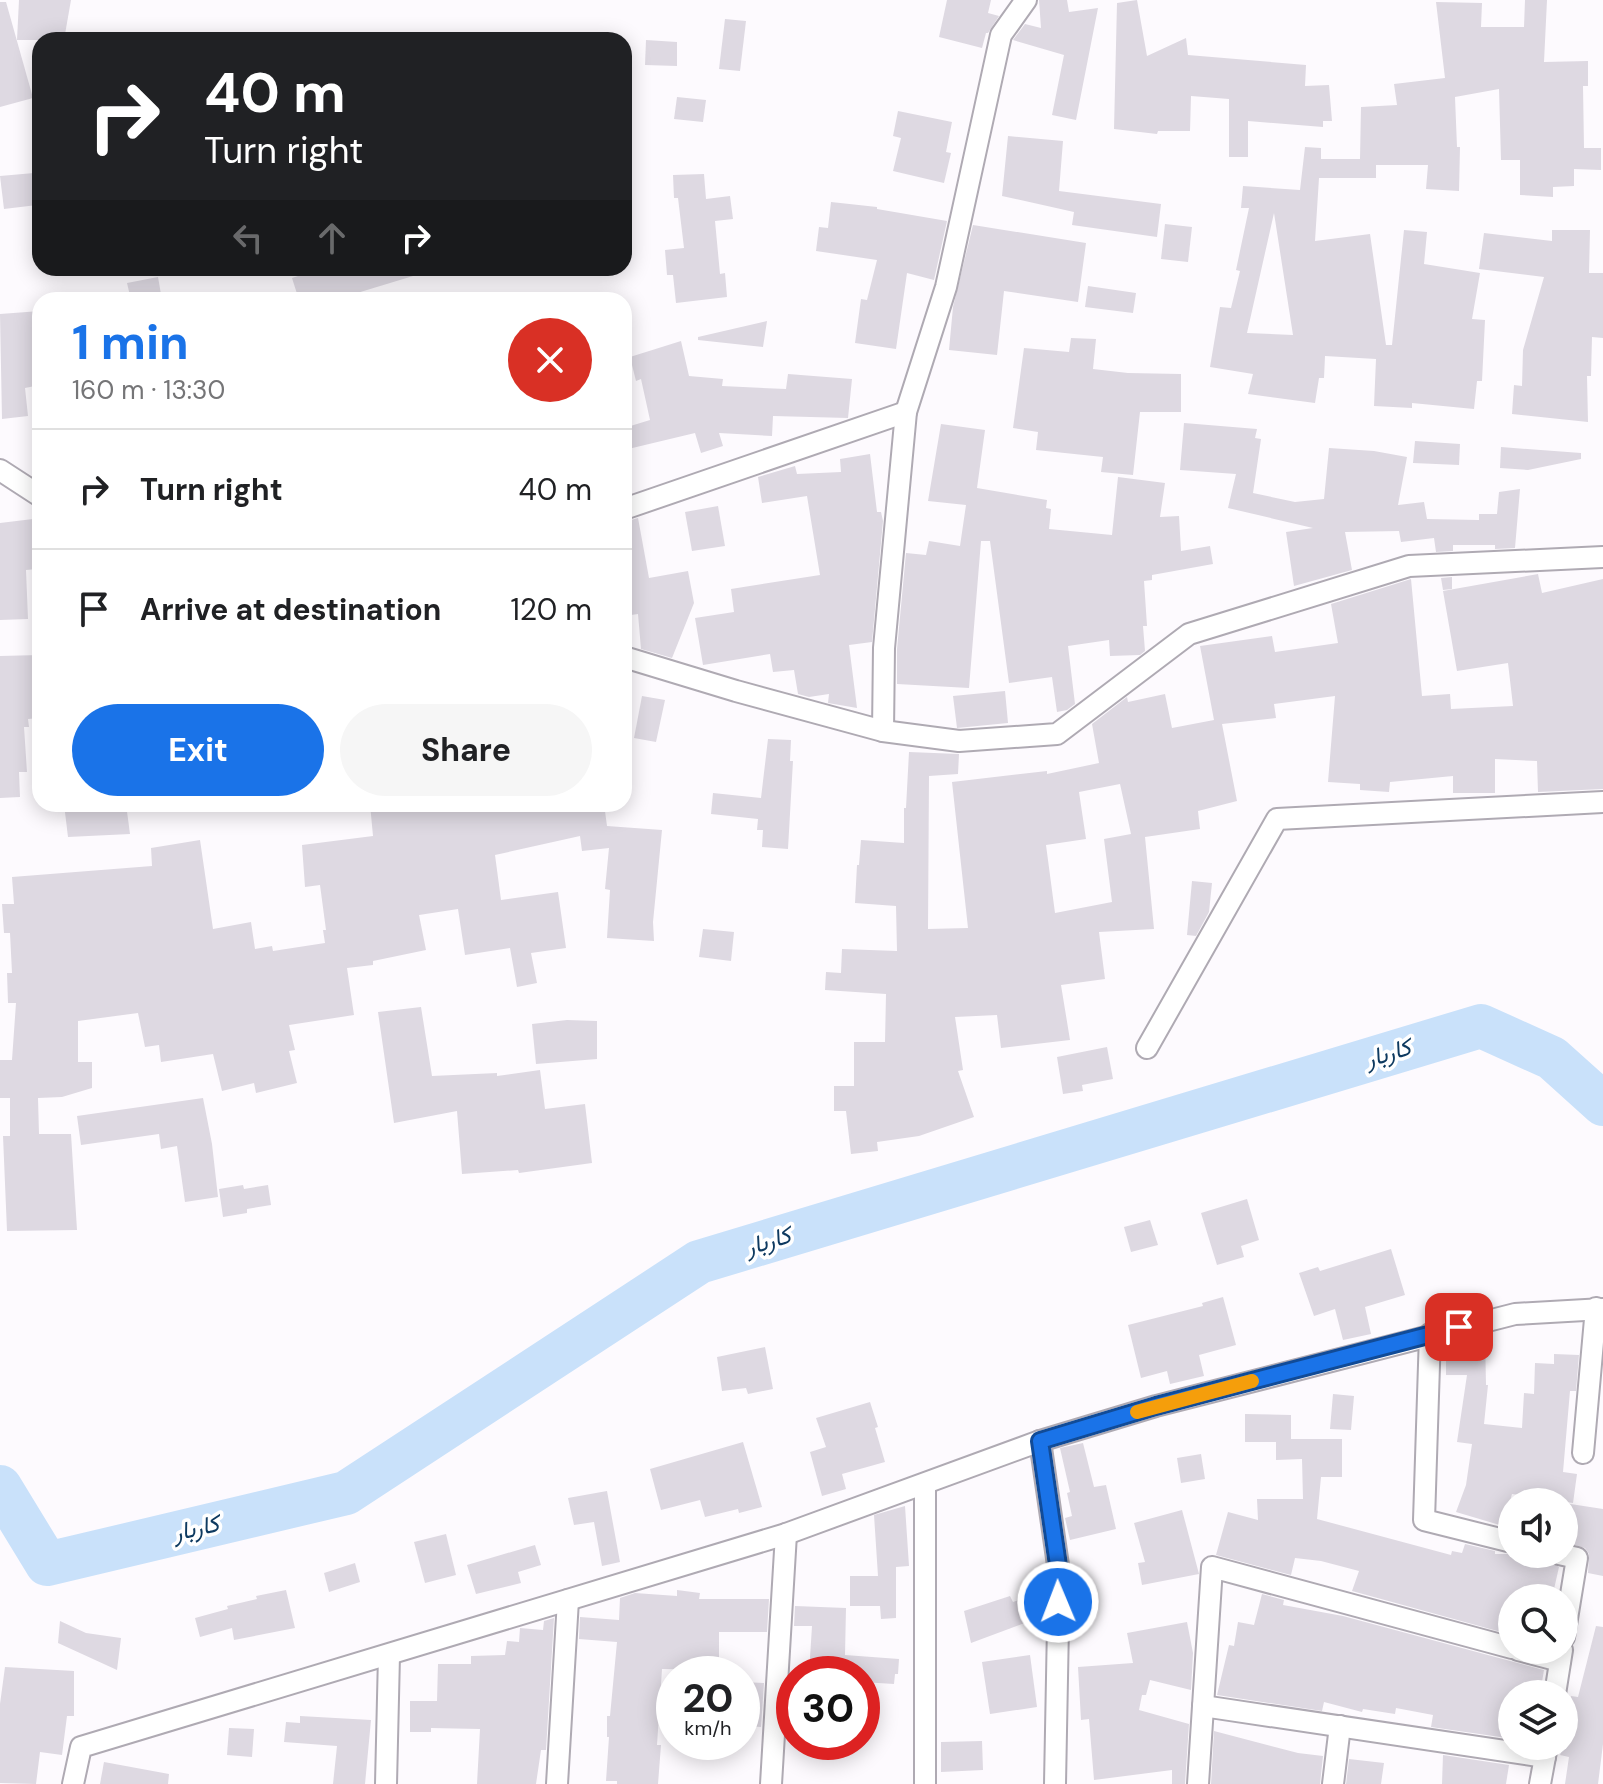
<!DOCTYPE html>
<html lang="en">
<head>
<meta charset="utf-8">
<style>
  body { margin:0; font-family:"DM Sans",Vazirmatn,sans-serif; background:#f6f6f6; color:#202124; height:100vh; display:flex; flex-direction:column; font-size:30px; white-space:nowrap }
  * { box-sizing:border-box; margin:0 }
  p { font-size:26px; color:#757577 }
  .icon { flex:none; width:44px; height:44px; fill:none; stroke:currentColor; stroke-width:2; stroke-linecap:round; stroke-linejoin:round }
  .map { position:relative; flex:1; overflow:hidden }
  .drawer { position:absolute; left:32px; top:292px; width:600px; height:520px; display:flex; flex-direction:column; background:#fff; border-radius:24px; box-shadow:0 4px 20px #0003 }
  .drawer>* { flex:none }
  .banner { position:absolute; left:32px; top:32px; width:600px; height:244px; border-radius:24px; box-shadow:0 4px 20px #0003; background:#202124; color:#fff; overflow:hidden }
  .controls { position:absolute; left:1498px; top:1488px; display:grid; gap:16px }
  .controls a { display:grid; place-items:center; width:80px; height:80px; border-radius:50%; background:#fff; box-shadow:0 4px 20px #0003; font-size:40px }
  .speed { position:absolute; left:656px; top:1656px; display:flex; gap:16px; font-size:40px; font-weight:700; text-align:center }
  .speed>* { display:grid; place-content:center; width:104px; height:104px; border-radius:50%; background:#fff; box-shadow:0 4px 20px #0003; line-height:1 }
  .speed small { font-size:20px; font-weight:400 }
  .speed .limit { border:12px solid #d22; background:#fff; color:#111 }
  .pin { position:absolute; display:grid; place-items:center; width:68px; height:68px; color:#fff; margin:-34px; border-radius:16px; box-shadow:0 4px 12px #0006 }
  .me { position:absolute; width:88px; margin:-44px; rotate:359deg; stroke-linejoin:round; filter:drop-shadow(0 0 6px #0008) }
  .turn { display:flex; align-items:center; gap:28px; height:168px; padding:0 40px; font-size:36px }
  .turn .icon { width:104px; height:104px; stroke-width:2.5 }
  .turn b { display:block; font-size:56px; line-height:68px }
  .lanes { display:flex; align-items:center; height:76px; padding:0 40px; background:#0003; justify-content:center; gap:40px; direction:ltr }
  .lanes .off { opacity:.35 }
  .round { display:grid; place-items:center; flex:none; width:84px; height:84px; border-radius:42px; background:#f6f6f6 }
  .headline { display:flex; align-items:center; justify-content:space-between; height:136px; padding:0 40px }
  h1 { font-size:48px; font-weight:700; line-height:60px; color:#1a73e8 }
  .button { display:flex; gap:16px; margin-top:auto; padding:16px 40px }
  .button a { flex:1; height:92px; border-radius:48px; background:#1a73e8; color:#fff; font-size:32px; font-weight:700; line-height:92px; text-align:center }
  .button a+a { background:#f6f6f6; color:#202124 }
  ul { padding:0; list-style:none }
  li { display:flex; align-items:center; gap:24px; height:120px; padding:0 40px; border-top:2px solid #e0e0e0 }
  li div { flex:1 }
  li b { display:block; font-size:30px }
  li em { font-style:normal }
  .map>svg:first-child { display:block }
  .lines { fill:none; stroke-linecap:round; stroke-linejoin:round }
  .river { stroke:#c9e1fa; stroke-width:44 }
  .building { fill:#ded9e2; fill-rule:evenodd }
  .street-casing { stroke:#afaab3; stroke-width:24 }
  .street { stroke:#fff; stroke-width:20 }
  .route-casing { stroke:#114b97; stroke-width:20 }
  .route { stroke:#1a73e8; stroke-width:14 }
  .slow { stroke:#f59e0b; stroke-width:14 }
  .labels { text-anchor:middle; stroke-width:7; stroke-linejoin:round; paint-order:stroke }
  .water-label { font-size:24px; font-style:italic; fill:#0e3a60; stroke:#fff }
</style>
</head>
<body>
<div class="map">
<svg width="1603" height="1784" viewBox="0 0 1603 1784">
  <rect width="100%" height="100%" fill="#fdfafe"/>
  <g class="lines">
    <!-- river -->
    <path class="river" d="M0 1487 47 1564 346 1493 699 1262 1481 1026 1552 1058 1603 1104"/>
  </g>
  <!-- building -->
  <g class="building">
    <path d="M19 0H71L64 40H17Z"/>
    <path d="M947 0H991L988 13 999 16 988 33H986L982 48 939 37Z"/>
    <path d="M1039 0H1067L1069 12 1098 8 1076 120 1052 115 1064 55 1013 40 1025 24 1041 28Z"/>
    <path d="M1137 0 1147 56 1186 38 1188 55 1306 65 1305 86 1329 85 1332 121H1323V127L1248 121V157H1229V99L1191 96 1190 131H1158L1157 134 1114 129 1117 3Z"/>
    <path d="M1525 0H1547L1544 62 1588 61V86H1583L1584 148H1601V170L1574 169V186L1553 187V197L1520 195V160H1501L1499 89 1455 97 1457 147H1460L1459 191 1426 189 1428 165H1376V178H1319L1315 241 1370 234 1386 345H1392L1404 230 1427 232 1424 264 1480 273 1472 319 1485 320 1482 381H1477L1474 409 1412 403V408L1374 406 1376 359 1325 356 1324 378H1319L1315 403 1248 394 1253 374 1210 367 1220 307 1231 308 1240 271 1236 270 1249 208H1241L1243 186 1300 190 1305 147 1321 148V159H1360L1361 107 1397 105 1394 84 1445 78 1436 2 1482 3 1481 27H1524ZM1274 213 1293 335 1247 333Z"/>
    <path d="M0 2H6L33 98 0 107Z"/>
    <path d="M725 19 746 21 740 71 719 69Z"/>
    <path d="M646 40 677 42V66L645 65Z"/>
    <path d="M677 97 706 100 703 122 674 119Z"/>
    <path d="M898 111 952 122 946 152 951 153 944 183 893 171 901 138 893 136Z"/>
    <path d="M1008 136 1063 141 1059 191 1161 204 1157 237 1072 225 1074 212 1002 196Z"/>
    <path d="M34 173 37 205 4 209 0 176Z"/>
    <path d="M704 174 706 199 730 196 733 219 715 221 720 274 725 273 727 297 676 303 673 275H667L665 250 684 248 678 198H674L673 175Z"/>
    <path d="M831 202 877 207V209L947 221 934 280 907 273 896 349 855 343 861 299 867 300 877 260 816 251 819 227 828 228Z"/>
    <path d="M1165 224 1192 227 1188 262 1161 259Z"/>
    <path d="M973 225 1086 243 1078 302 1004 291 997 355 949 350 953 307Z"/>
    <path d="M1552 230H1590L1589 273H1603V338L1592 337 1591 376H1587L1588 422 1512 414 1514 385 1522 386 1523 350 1544 277 1479 269 1484 233 1552 241Z"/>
    <path d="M308 268H422L423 273 334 300H299L292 278 310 272Z"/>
    <path d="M158 277 162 300H131L127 283Z"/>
    <path d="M1088 286 1136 293 1133 313 1085 307Z"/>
    <path d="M40 311V331L36 332 40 385 25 388 28 416 2 419 0 314Z"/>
    <path d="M767 321 763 347 698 340V337Z"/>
    <path d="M1071 338 1096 339 1093 369 1128 373 1181 374V412H1140L1133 475 1101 472 1103 457 1036 450 1038 432 1013 428 1024 348 1069 352Z"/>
    <path d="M681 341 689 376 723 379 722 386 786 389 788 374 852 379 848 418 773 416 772 436 719 433 723 446 701 453 695 433 624 450V428L650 420 641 379 636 381 630 357Z"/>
    <path d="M1184 423 1257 429 1255 438 1261 439 1253 493 1295 502 1324 499 1329 448 1374 451 1407 457 1398 505 1424 502 1427 519 1479 520V514H1497L1499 492 1520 489 1515 548 1495 549V545H1453V551L1436 552 1434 538 1401 542 1399 531 1345 532 1352 570 1294 586 1286 532 1313 528 1228 508 1236 474 1180 470Z"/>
    <path d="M941 424 985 430 977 488 1047 500 1046 508 1051 509 1049 529 1112 535 1118 477 1165 483 1160 517 1179 516 1181 551 1210 546 1213 564 1152 575V580L1144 581 1147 626H1143L1145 651 1140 655 1110 656 1109 640 1068 646 1075 704 1067 710 1057 712 1052 677 1009 683 990 541H981L969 688 897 684V649L906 553 926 555 929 541 960 546 966 505 928 501Z"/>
    <path d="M1415 441 1460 444 1459 465 1413 463Z"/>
    <path d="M1501 447 1581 453V459L1528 470 1500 468Z"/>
    <path d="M870 454 877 512H881L883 521 872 642 849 645 857 708 828 703 829 694 809 697 798 694 794 670 773 672 770 654 703 665 695 618 734 612 731 589 820 575 807 496 762 503 758 477 795 466 797 474 841 472 840 459Z"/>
    <path d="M718 506 725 546 692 551 685 512Z"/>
    <path d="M638 518 649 578 688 571 694 603 672 658 641 649 638 614 624 616V522Z"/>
    <path d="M33 519 37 569 26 570 28 619 0 620V523Z"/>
    <path d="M1538 574 1542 593 1603 579V789L1538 792 1537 761 1495 759V793H1453V776L1390 782 1389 792 1360 790V784L1328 782 1335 696 1274 704 1276 718 1222 724 1237 801 1198 811 1200 829 1145 837 1154 929 1099 932 1105 979 1061 985 1070 1040 1001 1048 997 1015 955 1017 963 1070 958 1071 974 1117 919 1136 877 1142 878 1151 851 1154 846 1111H834V1086H854V1042H885L886 994 825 990 826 972 841 973 842 949 897 951 896 906 855 903 857 865H859L861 840 904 843V808H906L909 752 959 754 958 774 929 776 928 929 968 928 952 782 1047 771V774L1099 763 1092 724 1127 697 1128 702 1165 694 1172 728 1214 720 1200 646 1272 636 1275 652 1338 643 1331 604 1411 579 1422 696 1450 694 1451 709 1513 706 1508 663 1457 671 1443 591ZM1120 784 1131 834 1104 839 1112 902 1055 913 1046 845 1086 839 1079 792Z"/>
    <path d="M1452 577V589L1443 590 1441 578Z"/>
    <path d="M40 655V718L28 719 29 727H24L27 772H19L20 797 0 798V656Z"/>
    <path d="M1005 691 1008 723 957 728 953 696Z"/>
    <path d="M642 696 665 700 656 742 634 738Z"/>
    <path d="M768 739 791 740 790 761H793L788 849 762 847 763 830H757L758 819 711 814 713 793 761 798Z"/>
    <path d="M64 804H126L130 834 68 837Z"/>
    <path d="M370 804H604L607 826 662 830 653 922 654 941 607 938 610 890 605 889 609 848 582 851 580 836 495 855 501 900 558 892 566 948 531 953 537 983 517 987 510 948 465 955 458 909 419 915 426 950 373 961V965L347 968 354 1015 289 1025 295 1050 289 1051 297 1083 256 1093 254 1083 222 1091 213 1054 161 1062 159 1045 145 1047 138 1013 78 1021V1062H92V1088L62 1097 38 1098 39 1134H71L77 1230 7 1231 3 1136H10V1098H0V1060H12L16 1003H8L7 973H12L10 933H4L2 904H14L12 877 152 866 151 848 200 840 213 929 251 922 255 949 272 946 273 951 325 943 323 930H326L320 885 305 887 302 845 373 836Z"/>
    <path d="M1192 881 1212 883 1209 912 1196 936 1187 935Z"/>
    <path d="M703 929 734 932 731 961 699 957Z"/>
    <path d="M421 1007 432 1076 497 1073V1076L540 1070 545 1109 585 1104 592 1163 519 1173 518 1170 462 1174 457 1111 394 1123 378 1012Z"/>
    <path d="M567 1020 597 1021V1059L536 1064 532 1024Z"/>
    <path d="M1107 1047 1113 1079 1082 1085 1083 1091 1063 1094 1057 1057Z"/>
    <path d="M203 1098 212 1144 218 1197 185 1202 177 1146 161 1149 159 1134 81 1145 77 1116Z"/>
    <path d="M243 1185 244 1189 268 1185 271 1205 247 1209V1213L223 1217 219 1189Z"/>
    <path d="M1247 1199 1259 1240 1241 1246 1244 1257 1217 1265 1201 1213Z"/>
    <path d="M1150 1220 1158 1245 1131 1252 1124 1227Z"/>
    <path d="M1391 1249 1405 1295 1365 1307 1371 1334 1343 1340 1335 1309 1314 1316 1299 1273 1318 1267 1320 1271Z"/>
    <path d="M1223 1297 1236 1345 1199 1355 1204 1376 1170 1384 1167 1371 1141 1378 1128 1325 1203 1306 1202 1303Z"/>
    <path d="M1485 1335 1486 1385H1488L1484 1424 1522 1428 1524 1393 1534 1394 1535 1363 1554 1364V1354L1579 1355 1576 1391H1570L1563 1472 1577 1474 1573 1503 1512 1494 1503 1526 1456 1512 1466 1485 1472 1444 1457 1442 1467 1375H1446V1353H1469L1471 1339Z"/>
    <path d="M765 1347 773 1389 748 1394 746 1388 722 1391 717 1357Z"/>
    <path d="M1333 1394 1354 1396 1351 1430 1330 1429Z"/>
    <path d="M870 1402 878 1427 875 1428 885 1462 842 1474 846 1489 822 1496 810 1452 826 1447 816 1418Z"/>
    <path d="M1245 1414 1291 1415V1439H1342V1477H1321L1317 1519 1451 1555 1452 1551 1462 1553 1465 1544 1495 1551V1554H1524L1548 1560 1559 1567 1552 1598H1512V1635L1352 1591 1359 1571 1321 1561 1295 1558 1291 1575 1216 1555 1228 1512 1258 1520 1257 1499H1303L1302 1459 1276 1460V1442H1245Z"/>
    <path d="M743 1442 762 1507 739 1513 738 1509 705 1517 700 1500 661 1510 650 1469Z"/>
    <path d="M1083 1443 1094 1487 1106 1485 1116 1529 1070 1540 1065 1518 1072 1516 1067 1493 1070 1492 1060 1448Z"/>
    <path d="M1201 1454 1205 1479 1181 1483 1177 1458Z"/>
    <path d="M607 1491 620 1562 602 1566 594 1522 574 1525 568 1498Z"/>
    <path d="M1564 1503 1603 1509V1576L1588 1573 1589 1554 1585 1548 1564 1542Z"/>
    <path d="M905 1506 909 1566 896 1567V1618L881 1619 880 1606H850V1576H878L874 1515Z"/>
    <path d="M1182 1510 1199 1574 1142 1585 1138 1563 1145 1562 1134 1523Z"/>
    <path d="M446 1534 456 1575 425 1583 414 1542Z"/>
    <path d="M535 1545 541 1565 518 1572 521 1583 476 1594 467 1565Z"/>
    <path d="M355 1563 360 1582 329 1592 324 1573Z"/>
    <path d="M286 1590 295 1628 234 1640 232 1628 200 1637 195 1618 228 1609 227 1606 257 1599 256 1596Z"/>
    <path d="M677 1590 700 1593 699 1599H769L767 1632H719V1670L662 1669 657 1745H661L658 1784H617V1781H606L609 1737H607V1716H610L617 1642 579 1639 580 1617 619 1620 620 1598 635 1593 677 1596Z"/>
    <path d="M1035 1594 1043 1616 971 1643 964 1611 1010 1596 1013 1602Z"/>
    <path d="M1262 1594 1284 1600 1283 1605 1343 1616 1544 1670 1540 1694H1512L1507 1738 1431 1727 1433 1715 1396 1708 1395 1714 1363 1709 1362 1712 1324 1702 1322 1711 1217 1695 1229 1645 1234 1646 1238 1622 1254 1625Z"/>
    <path d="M795 1606 846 1608 845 1655 899 1659 898 1674H895L894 1684 862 1682V1674H809L812 1626H794Z"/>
    <path d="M554 1618 546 1750H541L536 1784H477L480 1729 431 1728V1732H410V1701H437L438 1664H471V1656L505 1655 507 1641 519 1642 520 1628 543 1630 544 1621Z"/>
    <path d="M60 1621 86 1633 121 1638 117 1670 58 1643Z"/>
    <path d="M1187 1622 1193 1653 1191 1690 1150 1680 1146 1695H1142L1139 1710 1189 1724 1185 1784H1172V1770L1094 1780 1089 1719 1081 1720 1078 1667 1133 1663 1127 1633Z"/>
    <path d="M1596 1626 1603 1627V1744L1598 1784H1565L1569 1757 1560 1755 1564 1746 1571 1696 1578 1697Z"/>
    <path d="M1030 1655 1037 1707 990 1714 982 1662Z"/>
    <path d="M5 1667 74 1671V1716H67L62 1755 40 1752 36 1784 0 1783V1704Z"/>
    <path d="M742 1682 764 1683 761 1727 742 1726Z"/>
    <path d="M300 1716 371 1720 365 1784H333L337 1746 284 1742 286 1722 300 1723Z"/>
    <path d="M229 1728 254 1729 252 1757 227 1755Z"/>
    <path d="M1214 1731 1298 1753 1323 1756 1320 1784H1211Z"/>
    <path d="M982 1741 983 1770 941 1772V1742Z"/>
    <path d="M1443 1755 1509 1765 1506 1784H1442Z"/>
    <path d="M1349 1759 1384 1763 1381 1784H1346Z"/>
    <path d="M104 1762 169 1774 168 1784H100Z"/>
  </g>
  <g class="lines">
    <defs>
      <g id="street">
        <path d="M0 470 40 496"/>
        <path d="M624 509 906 412"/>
        <path d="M624 657 736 691 883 731 959 741 1057 734 1189 634 1409 566 1603 557"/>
        <path d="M883 731 884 648 906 412 946 287 1001 35 1026 0"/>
        <path d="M1147 1048 1277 819 1603 802"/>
        <path d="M1430 1334 1424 1520 1512 1542"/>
        <path d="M1040 1441 1059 1572 1055 1784"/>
        <path d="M1583 1453 1596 1308"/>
        <path d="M1559 1554 1577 1558 1564 1637"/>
        <path d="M1518 1650 1560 1661"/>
        <path d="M1555 1694 1562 1650"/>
        <path d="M1203 1706 1545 1757"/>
        <path d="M73 1784 81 1747 786 1534 1040 1441 1156 1406 1515 1314 1603 1309"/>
        <path d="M386 1784 389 1655"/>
        <path d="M557 1784 568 1600"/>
        <path d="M771 1784 786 1534"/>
        <path d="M925 1784V1484"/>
        <path d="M1198 1784 1212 1567 1512 1648"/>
        <path d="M1333 1784 1340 1726"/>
        <path d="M1540 1784 1547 1746"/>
      </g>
    </defs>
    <!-- street casing -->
    <use href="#street" class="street-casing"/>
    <!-- street -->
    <use href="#street" class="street"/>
  </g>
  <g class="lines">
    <defs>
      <path id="route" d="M1058 1602 1059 1572 1040 1441 1156 1406 1459 1327"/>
    </defs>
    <!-- route casing -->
    <use href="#route" class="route-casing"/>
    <!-- route -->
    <use href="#route" class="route"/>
    <!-- slow -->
    <path class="slow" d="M1137 1412 1252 1381"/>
  </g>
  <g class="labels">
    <!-- water labels -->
    <g class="water-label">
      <text transform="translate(1388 1053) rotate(-17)" y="8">کاربار</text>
      <text transform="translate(768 1241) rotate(-17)" y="8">کاربار</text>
      <text transform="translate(196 1528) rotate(-13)" y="8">کاربار</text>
    </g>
  </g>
</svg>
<div class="controls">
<a><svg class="icon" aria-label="sound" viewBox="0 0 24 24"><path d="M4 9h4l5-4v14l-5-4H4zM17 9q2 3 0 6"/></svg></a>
<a><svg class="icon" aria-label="search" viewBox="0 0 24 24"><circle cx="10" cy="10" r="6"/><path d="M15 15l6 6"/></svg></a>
<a><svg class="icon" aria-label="layers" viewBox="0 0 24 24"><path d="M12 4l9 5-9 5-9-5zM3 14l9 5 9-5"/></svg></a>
</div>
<div class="speed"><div>20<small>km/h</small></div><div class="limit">30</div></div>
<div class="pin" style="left:1459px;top:1327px;background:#d93025"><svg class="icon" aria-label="arrive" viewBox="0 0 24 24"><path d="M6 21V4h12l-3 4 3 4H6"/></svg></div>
<svg class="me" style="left:1058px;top:1602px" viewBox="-20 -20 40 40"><circle r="17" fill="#1a73e8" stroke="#fff" stroke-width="3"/><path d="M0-11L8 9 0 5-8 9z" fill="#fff"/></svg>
<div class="banner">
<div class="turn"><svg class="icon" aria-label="right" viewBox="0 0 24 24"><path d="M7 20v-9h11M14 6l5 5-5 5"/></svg><div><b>40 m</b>Turn right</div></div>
<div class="lanes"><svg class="icon off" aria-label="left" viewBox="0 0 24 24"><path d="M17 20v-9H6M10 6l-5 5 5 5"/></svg><svg class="icon off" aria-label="ahead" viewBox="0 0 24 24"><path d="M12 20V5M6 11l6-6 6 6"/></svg><svg class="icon" aria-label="right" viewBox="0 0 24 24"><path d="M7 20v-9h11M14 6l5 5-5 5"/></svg></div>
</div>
<section class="drawer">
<div class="headline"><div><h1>1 min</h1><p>160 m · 13:30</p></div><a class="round" style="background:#d93025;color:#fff"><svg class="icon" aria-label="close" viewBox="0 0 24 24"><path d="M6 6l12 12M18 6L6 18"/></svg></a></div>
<ul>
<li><svg class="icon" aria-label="right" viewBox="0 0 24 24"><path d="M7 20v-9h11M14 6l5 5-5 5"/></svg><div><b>Turn right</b></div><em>40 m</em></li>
<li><svg class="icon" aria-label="arrive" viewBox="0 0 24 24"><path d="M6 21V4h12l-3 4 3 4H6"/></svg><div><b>Arrive at destination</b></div><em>120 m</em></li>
</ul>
<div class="button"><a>Exit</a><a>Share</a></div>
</section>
</div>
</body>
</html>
